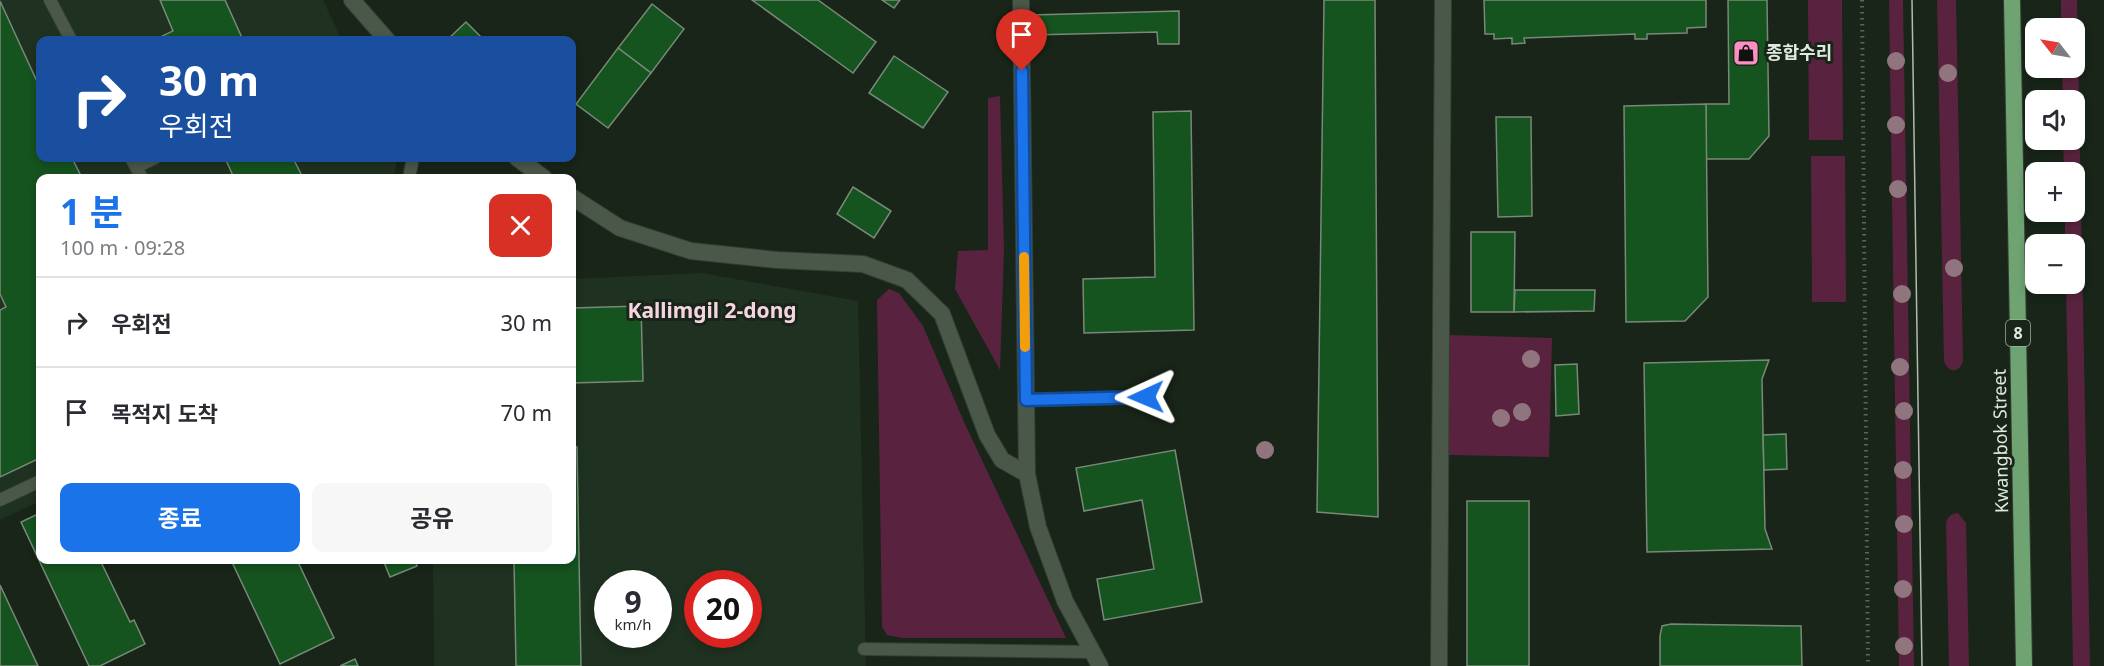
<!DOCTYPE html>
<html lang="ko">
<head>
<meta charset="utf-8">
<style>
  body { margin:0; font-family:"Noto Sans","Noto Sans KR",sans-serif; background:#f7f7f7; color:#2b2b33; height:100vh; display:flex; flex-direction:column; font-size:22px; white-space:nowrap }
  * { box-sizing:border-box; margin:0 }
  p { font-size:20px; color:#7c7c81 }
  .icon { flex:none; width:33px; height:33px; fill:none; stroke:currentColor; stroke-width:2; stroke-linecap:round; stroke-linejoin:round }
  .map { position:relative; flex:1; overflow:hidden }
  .panel { position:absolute; left:36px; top:174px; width:540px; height:390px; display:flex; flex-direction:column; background:#fff; border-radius:12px; box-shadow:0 3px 9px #0003 }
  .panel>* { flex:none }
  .hud { position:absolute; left:36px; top:36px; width:540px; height:126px; border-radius:12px; box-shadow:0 3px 9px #0003; background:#1a4fa0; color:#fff; overflow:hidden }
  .needle { width:39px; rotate:301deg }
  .tools { position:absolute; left:2025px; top:18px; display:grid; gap:12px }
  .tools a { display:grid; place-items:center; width:60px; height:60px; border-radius:12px; background:#fff; box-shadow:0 3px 9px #0003; font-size:30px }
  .speed { position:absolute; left:594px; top:570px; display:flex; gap:12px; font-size:30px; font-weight:700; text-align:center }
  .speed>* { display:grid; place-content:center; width:78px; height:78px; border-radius:50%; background:#fff; box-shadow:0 3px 9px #0003; line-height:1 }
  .speed small { font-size:15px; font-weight:400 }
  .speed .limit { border:9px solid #d22; background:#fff; color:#111 }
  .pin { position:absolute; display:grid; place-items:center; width:51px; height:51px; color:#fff; margin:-62px -26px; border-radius:50% 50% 50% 0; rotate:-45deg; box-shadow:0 0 6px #0007 }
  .pin .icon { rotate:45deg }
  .me { position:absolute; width:66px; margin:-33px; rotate:269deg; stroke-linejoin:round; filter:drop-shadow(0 0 4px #0008) }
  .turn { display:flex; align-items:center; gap:21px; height:126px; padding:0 24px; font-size:27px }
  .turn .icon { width:78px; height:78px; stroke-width:2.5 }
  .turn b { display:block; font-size:42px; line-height:51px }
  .round { display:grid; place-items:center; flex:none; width:63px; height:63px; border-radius:12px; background:#f7f7f7 }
  .overview { display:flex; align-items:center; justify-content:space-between; height:102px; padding:0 24px }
  h1 { font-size:36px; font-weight:700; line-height:45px; color:#1a73e8 }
  .button { display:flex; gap:12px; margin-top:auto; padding:12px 24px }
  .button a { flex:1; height:69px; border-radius:12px; background:#1a73e8; color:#fff; font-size:24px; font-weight:700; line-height:69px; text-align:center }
  .button a+a { background:#f7f7f7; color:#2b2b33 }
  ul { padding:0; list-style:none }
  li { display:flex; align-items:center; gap:18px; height:90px; padding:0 24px; border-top:2px solid #e1e1e2 }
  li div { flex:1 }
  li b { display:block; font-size:22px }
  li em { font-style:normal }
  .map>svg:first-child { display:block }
  .built { fill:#1f3120; fill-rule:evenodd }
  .green { fill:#59233f }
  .building { fill:#15531f; stroke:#798979; stroke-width:1.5 }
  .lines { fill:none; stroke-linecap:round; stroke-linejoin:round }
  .service-casing { stroke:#343e34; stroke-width:14 }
  .minor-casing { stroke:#343e34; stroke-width:18 }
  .trunk-casing { stroke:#343e34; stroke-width:18 }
  .path { stroke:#5b675b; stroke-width:4; stroke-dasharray:1.5 4.5; stroke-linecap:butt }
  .service { stroke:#4a584a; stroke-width:12 }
  .minor { stroke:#4a584a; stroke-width:16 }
  .trunk { stroke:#6fa372; stroke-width:16 }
  .tram { stroke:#b1bbb1; stroke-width:1.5 }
  .tree { fill:#91757e }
  .route-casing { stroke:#114b97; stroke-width:15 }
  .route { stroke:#1a73e8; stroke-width:10 }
  .slow { stroke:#f59e0b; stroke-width:10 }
  .labels { text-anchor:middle; stroke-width:6; stroke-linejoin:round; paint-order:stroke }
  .shield { fill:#182518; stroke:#a4aea4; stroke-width:1.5 }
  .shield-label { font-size:16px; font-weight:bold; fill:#e0e9e0 }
  .poi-label { font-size:18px; font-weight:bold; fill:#e0e9e0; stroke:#182518; text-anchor:start }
  .street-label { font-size:18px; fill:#e0e9e0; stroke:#182518 }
  .quarter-label { font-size:21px; font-weight:bold; fill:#f6d5e3; stroke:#182518 }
</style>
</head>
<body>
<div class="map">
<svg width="2104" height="666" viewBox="0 0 2104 666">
  <rect width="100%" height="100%" fill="#182518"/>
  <!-- built -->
  <g class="built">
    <path d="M0 0H323L342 40H40V158H397L394 178H40V501L0 520Z"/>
    <path d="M702 273 858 301 866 666H434L433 560H572V279ZM608 584H658V634H608ZM698 584H748V634H698Z"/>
  </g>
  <!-- green -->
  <g class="green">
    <path d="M1808 0H1842L1843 140H1809Z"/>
    <path d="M1889 0H1903L1914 666H1899Z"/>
    <path d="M1937 0H1956L1963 361C1959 374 1948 373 1944 361Z"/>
    <path d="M2061 0H2077L2090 666H2073L2066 284H2074V244H2065V212H2074V172H2064L2063 140H2074V100H2063L2062 68H2074V28H2061Z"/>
    <path d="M1000 96 1004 250 1000 370 955 289 958 251 988 250V98Z"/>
    <path d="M1811 156H1845L1846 302H1812Z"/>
    <path d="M889 289 899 293 923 326 964 422 1066 638H903L887 635 882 627 877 300Z"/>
    <path d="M1450 335 1552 338 1549 457 1448 455Z"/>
    <path d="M1958 513 1966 523 1969 666H1949L1946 523C1948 516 1951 514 1958 513Z"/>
  </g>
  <!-- building -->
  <g class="building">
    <path d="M160 0H225L243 40H159L158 38 173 31Z"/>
    <path d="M752 0H818L876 42 853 73Z"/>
    <path d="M882 0H900L894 8Z"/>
    <path d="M1324 0H1375L1378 517 1317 512Z"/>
    <path d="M1484 0H1706V27L1687 28V33L1647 34V39H1635V34L1524 38 1525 43 1512 44V38L1494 39V34H1485Z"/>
    <path d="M1728 0H1767L1769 136 1749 159H1706V104H1729Z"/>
    <path d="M0 1 40 88V158H72L82 178H40V458L0 477V310L6 307 0 294Z"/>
    <path d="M652 4 684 29 651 73 618 48Z"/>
    <path d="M1179 11V44H1158L1157 32 1032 35 1031 15Z"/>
    <path d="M466 22 484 40H447Z"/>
    <path d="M618 48 651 73 608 128 576 104Z"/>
    <path d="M894 56 948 92 923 128 869 93Z"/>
    <path d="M1706 104 1708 297 1685 321 1626 322 1624 106Z"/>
    <path d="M1191 111 1194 330 1084 333 1083 279 1155 277 1153 112Z"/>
    <path d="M1496 117H1531L1532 216 1498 217Z"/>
    <path d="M225 158H293L303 178H234Z"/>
    <path d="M853 187 891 211 874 238 837 214Z"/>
    <path d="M1471 232H1515L1514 312H1471Z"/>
    <path d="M1515 290H1595L1594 311 1514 312Z"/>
    <path d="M641 306 643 381 572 383V308Z"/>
    <path d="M1769 360 1762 379 1765 529 1772 549 1647 552 1644 363Z"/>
    <path d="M1577 364 1579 414 1556 416 1555 365Z"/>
    <path d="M1786 434 1787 469 1764 470 1763 435Z"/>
    <path d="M572 447H577L581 666H516L514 560H572Z"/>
    <path d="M1175 450 1202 602 1104 620 1097 579 1154 569 1142 500 1084 511 1076 468Z"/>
    <rect x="1467" y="501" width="62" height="165"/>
    <path d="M40 513V560H100L130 622 134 620 145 644 100 666H89L21 522Z"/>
    <path d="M231 560H297L334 638 280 664Z"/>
    <path d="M383 560H415L417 566 390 577Z"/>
    <path d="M0 585 38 666H0Z"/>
    <path d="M1671 624 1801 626 1802 666H1660V636L1662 626Z"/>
    <path d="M355 659 358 666H340Z"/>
  </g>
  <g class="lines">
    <defs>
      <g id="service">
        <path d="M50 0 71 40"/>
        <path d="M131 158 142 178"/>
        <path d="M136 167 155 158"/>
        <path d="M409 178 413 158"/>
        <path d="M1026 400 1146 397"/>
        <path d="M0 500 40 481"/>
        <path d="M864 649 1091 652"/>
      </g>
      <g id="minor">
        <path d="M352 0 387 40"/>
        <path d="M1021 0 1027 474 1038 527 1065 601 1100 666"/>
        <path d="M517 158 544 178"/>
        <path d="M572 197 620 228 691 251 777 260 863 264 907 280 942 314 987 435 1002 460 1027 474"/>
        <path d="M1439 666 1443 0"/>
      </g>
      <path id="trunk" d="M2012 0 2024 666"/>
    </defs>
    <!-- service casing -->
    <use href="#service" class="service-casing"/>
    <!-- minor casing -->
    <use href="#minor" class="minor-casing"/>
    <!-- trunk casing -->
    <use href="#trunk" class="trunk-casing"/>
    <!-- path -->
    <path class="path" d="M1862 0 1868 666"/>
    <!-- service -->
    <use href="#service" class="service"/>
    <!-- minor -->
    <use href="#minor" class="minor"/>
    <!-- trunk -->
    <use href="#trunk" class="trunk"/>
    <!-- tram -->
    <path class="tram" d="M1912 0 1922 666"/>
  </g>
  <!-- trees -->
  <g class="tree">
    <circle cx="1896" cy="61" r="9"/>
    <circle cx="1948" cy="73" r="9"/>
    <circle cx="1896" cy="125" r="9"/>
    <circle cx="1898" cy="189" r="9"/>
    <circle cx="1954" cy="268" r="9"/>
    <circle cx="1902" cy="294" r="9"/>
    <circle cx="1531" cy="359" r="9"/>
    <circle cx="1900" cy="367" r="9"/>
    <circle cx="1904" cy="411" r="9"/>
    <circle cx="1522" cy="412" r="9"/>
    <circle cx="1501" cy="418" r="9"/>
    <circle cx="1265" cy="450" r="9"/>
    <circle cx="1903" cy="470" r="9"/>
    <circle cx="1904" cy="524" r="9"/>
    <circle cx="1903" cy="589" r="9"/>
    <circle cx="1904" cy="646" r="9"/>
  </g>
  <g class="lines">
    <defs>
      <path id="route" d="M1022 71 1026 400 1146 397"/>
    </defs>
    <!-- route casing -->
    <use href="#route" class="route-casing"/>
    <!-- route -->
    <use href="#route" class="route"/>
    <!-- slow -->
    <path class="slow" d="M1024 257 1025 347"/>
  </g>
  <!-- icons -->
  <defs>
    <symbol id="shop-square" viewBox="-11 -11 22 22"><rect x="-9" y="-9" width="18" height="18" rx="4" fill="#fb8fc3" stroke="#182518"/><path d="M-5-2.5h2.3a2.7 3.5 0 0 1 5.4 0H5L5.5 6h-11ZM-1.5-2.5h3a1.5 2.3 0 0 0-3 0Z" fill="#111"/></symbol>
  </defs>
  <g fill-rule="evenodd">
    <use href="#shop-square" x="1731" y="38" width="30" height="30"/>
  </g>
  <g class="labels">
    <!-- shield labels -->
    <rect class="shield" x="2006" y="320" width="24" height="26" rx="4.5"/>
    <g class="shield-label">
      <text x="2018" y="339">8</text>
    </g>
    <!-- poi labels -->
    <g class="poi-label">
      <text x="1766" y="59">종합수리</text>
    </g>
    <!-- street labels -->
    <g class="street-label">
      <text transform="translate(2001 441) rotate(-91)" y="6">Kwangbok Street</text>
    </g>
    <!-- quarter labels -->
    <g class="quarter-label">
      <text x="712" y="318">Kallimgil 2-dong</text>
    </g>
  </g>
</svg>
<div class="tools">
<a><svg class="needle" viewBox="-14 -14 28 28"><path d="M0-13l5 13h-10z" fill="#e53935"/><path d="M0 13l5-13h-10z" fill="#7c7c81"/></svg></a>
<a><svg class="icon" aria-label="sound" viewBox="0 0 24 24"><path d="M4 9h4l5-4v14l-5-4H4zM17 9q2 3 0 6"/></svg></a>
<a>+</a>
<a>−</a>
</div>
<div class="speed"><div>9<small>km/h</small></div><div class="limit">20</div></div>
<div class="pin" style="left:1022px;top:71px;background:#d93025"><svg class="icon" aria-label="arrive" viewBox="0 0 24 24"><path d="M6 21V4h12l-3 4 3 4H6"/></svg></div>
<svg class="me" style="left:1146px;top:397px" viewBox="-20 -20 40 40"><path d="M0-17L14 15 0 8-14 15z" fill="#1a73e8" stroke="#fff" stroke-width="4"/></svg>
<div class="hud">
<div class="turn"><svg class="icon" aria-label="right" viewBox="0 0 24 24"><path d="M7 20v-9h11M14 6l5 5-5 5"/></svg><div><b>30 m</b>우회전</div></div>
</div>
<section class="panel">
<div class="overview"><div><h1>1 분</h1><p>100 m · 09:28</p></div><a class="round" style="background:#d93025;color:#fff"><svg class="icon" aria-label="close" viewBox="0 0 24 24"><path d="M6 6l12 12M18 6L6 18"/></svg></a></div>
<ul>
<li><svg class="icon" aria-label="right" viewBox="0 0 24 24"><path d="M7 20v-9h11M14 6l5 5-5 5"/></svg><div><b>우회전</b></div><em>30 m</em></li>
<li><svg class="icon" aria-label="arrive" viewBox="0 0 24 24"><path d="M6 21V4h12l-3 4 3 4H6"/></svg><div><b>목적지 도착</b></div><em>70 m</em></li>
</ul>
<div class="button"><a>종료</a><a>공유</a></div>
</section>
</div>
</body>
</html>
